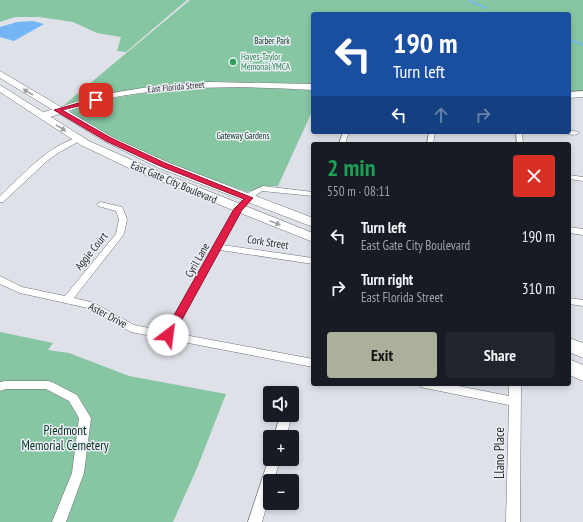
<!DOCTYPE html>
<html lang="en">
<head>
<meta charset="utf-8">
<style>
  body { margin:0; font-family:"PT Sans Narrow",sans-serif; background:#20242c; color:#f1f3f6; height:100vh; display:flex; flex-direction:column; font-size:15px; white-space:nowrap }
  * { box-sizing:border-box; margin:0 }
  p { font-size:13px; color:#9ea1a6 }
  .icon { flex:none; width:22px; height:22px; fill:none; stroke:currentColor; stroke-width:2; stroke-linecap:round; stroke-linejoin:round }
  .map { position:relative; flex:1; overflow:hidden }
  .drawer { position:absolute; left:311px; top:142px; width:260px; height:244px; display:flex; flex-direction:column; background:#171b24; border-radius:4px; box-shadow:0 2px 6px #0003 }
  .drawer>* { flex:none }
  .banner { position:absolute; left:311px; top:12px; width:260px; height:122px; border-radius:4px; box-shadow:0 2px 6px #0003; background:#1a4fa0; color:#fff; overflow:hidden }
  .controls { position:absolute; left:263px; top:386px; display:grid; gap:8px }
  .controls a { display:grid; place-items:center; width:36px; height:36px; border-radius:4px; background:#171b24; box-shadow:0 2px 6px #0003; font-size:20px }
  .pin { position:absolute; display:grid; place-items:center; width:34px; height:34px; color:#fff; margin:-17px; border-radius:8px; box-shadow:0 2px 6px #0006 }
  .me { position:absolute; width:44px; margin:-22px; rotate:30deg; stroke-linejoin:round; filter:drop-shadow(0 0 3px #0008) }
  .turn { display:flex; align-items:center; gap:14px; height:84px; padding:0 16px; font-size:18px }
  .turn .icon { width:52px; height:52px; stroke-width:2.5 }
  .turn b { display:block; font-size:28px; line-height:34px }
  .lanes { display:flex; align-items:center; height:38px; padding:0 16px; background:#0003; justify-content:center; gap:20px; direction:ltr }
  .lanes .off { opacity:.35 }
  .round { display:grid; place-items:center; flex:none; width:42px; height:42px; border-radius:4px; background:#20242c }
  .overview { display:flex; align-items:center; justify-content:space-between; height:68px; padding:0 16px }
  h1 { font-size:24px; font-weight:700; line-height:30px; color:#1e9e55 }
  .primary-button { display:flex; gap:8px; margin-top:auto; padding:8px 16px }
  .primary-button a { flex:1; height:46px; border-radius:4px; background:#abb09b; color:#111; font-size:16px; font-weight:700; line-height:46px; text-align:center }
  .primary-button a+a { background:#20242c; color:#f1f3f6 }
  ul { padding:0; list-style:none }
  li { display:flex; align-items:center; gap:12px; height:52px; padding:0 16px }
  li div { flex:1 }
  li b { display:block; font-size:15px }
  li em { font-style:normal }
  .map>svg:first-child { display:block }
  .green { fill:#86c6a3 }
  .water { fill:#74b5f6 }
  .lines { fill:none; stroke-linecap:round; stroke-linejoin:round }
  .stream { stroke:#74b5f6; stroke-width:1.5 }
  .minor-casing { stroke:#6e7177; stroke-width:1 }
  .secondary-casing { stroke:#6e7177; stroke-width:1 }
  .primary-casing { stroke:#6e7177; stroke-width:1 }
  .minor { fill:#fff; fill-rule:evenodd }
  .secondary { fill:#fff; fill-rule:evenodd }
  .primary { fill:#fff; fill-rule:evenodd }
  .oneway { fill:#9fa0a1 }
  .route { fill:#e11d48; stroke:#92132f }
  .leisure-dot { fill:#2e9e5b; stroke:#ebeff5; stroke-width:1.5 }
  .labels { text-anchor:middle; stroke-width:3; stroke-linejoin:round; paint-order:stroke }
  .far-park-label { font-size:9px; fill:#0a3522; stroke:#ebeff5 }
  .far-leisure-label { font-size:9px; fill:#27864d; stroke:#ebeff5; text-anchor:start }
  .far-street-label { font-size:9px; fill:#2a2c2e; stroke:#ebeff5 }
  .street-label { font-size:11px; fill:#2a2c2e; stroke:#ebeff5 }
  .near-park-label { font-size:13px; fill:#0a3522; stroke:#ebeff5 }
  .near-street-label { font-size:13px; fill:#2a2c2e; stroke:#ebeff5 }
</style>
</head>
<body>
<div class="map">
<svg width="583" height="522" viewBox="0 0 583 522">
  <rect width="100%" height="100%" fill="#dee1e7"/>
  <!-- green -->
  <g class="green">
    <path d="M0 0H187L126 52 117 51 121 37 97 33 73 22 39 17H15L0 22Z"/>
    <path d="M190 0H583V92L569 93V14H313V85C277 83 242 81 206 82 158 84 110 94 64 105Z"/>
    <path d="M223 86 313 89V109L278 186H264L248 192 170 165 107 136 70 114 72 109 77 106C126 94 174 88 223 86Z"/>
    <path d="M0 332 53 343 48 350 69 353 129 376 226 394 197 468 173 522H0Z"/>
  </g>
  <!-- water -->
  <path class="water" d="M33 21 44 24 14 41 0 37V27L17 22Z"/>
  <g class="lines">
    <!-- stream -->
    <g class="stream">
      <path d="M469 0 486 8"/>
      <path d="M496 12 503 14"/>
      <path d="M569 39 583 45"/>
    </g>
    <defs>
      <g id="minor">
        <path d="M569 130 578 132 579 133C576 136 567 135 564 132H569Z"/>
        <path d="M343 132H349L345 144H339Z"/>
        <path d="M429 132H435L433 144H427Z"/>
        <path d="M516 132H522L523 144H517Z"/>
        <path d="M79 137 82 139 81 140 58 153 47 161 3 202H0V196C24 174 47 146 79 137Z"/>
        <path d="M569 175 583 177V181L569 179Z"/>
        <path d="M263 186 313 192V196L262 191C242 203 233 225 222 245L313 258V264L220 250 174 333 313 359V367L131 332 88 308 20 293 0 284V276L22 287 65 296 116 234 119 219 116 211 98 206 97 204 101 202 122 207 127 219 124 234 74 298 94 303 134 325 165 331 234 209 250 192Z"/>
        <path d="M569 227 583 229V235L569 233Z"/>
        <path d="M569 298 583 300V306L569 304Z"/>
        <path d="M5 381H48L52 382 77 395 91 418 84 473 66 522H52L72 473 79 418 69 401 46 389H6L0 391V382Z"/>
        <path d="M419 384H448L509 396V384H521L520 522H506L509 405 425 388 421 387Z"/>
        <path d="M280 415H292L286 437H274Z"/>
        <path d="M270 455V459H280L274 481H270V494L262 522H248Z"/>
      </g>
      <g id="secondary">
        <path d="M210 82 313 84V90C245 86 177 85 110 98 87 103 66 113 43 119L38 116C43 111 52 110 58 108 107 90 159 85 210 82Z"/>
        <path d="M583 91V97L569 98V92Z"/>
      </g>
      <g id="primary">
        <path d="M0 71 112 137 167 162 313 218V227L159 168 104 141 0 78Z"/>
        <path d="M0 85 89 141 143 165 313 233V242L135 171 81 145 0 92Z"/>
        <path d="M569 338 583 343V358L569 352Z"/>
        <path d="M569 359 583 365V381L569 375Z"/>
      </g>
    </defs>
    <!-- minor casing -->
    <use href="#minor" class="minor-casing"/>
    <!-- secondary casing -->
    <use href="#secondary" class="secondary-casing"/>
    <!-- primary casing -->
    <use href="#primary" class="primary-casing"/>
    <!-- minor -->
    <use href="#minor" class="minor"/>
    <!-- secondary -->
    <use href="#secondary" class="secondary"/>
    <!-- primary -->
    <use href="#primary" class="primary"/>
  </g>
  <!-- one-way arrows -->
  <defs><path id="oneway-solid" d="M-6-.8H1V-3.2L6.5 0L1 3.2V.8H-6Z"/></defs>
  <g class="oneway">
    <use href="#oneway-solid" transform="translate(28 92) rotate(-148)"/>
    <use href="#oneway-solid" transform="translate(61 128) rotate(32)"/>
    <use href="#oneway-solid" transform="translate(275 223) rotate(21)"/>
  </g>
  <!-- route -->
  <path class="route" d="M96 98 99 100V101L62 110 111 138 165 163 253 198 242 210 172 338 168 339 163 335 234 209 244 199 160 166 106 141 54 110Z"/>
  <!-- markers -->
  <circle class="leisure-dot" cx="233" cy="62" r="4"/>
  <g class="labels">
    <!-- far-park labels -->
    <g class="far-park-label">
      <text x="272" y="44">Barber Park</text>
      <text x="243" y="139">Gateway Gardens</text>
    </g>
    <!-- far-leisure labels -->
    <g class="far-leisure-label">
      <text x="241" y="60">Hayes-Taylor<tspan x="241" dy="10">Memorial YMCA</tspan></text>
    </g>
    <!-- far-street labels -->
    <g class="far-street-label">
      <text transform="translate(176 87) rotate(-5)" y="3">East Florida Street</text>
    </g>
    <!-- street labels -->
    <g class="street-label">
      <text transform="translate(174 182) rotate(23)" y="4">East Gate City Boulevard</text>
      <text transform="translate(268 242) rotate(9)" y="4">Cork Street</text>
      <text transform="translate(91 251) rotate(-51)" y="4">Aggie Court</text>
      <text transform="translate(197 260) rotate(-60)" y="4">Cyril Lane</text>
      <text transform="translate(108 315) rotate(28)" y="4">Aster Drive</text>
    </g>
    <!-- near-park labels -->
    <g class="near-park-label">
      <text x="65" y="435">Piedmont<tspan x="65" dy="15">Memorial Cemetery</tspan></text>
    </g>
    <!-- near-street labels -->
    <g class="near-street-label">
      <text transform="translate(499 453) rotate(-90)" y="5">Llano Place</text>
    </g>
  </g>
</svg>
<div class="controls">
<a><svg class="icon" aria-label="sound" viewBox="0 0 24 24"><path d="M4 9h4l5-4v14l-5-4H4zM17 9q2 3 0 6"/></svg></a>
<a>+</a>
<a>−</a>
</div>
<div class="pin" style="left:96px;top:100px;background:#d93025"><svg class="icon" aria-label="arrive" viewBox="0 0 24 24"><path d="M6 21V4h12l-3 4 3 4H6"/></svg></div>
<svg class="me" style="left:168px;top:335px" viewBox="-20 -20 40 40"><circle r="19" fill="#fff"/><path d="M0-13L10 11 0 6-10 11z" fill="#e11d48"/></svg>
<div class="banner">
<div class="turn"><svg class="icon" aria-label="left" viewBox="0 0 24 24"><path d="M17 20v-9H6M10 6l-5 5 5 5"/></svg><div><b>190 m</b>Turn left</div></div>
<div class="lanes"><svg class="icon" aria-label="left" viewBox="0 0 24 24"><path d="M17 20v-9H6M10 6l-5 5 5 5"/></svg><svg class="icon off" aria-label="ahead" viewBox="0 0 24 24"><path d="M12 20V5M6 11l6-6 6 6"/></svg><svg class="icon off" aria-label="right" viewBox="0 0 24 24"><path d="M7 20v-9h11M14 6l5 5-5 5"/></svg></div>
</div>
<section class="drawer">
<div class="overview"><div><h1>2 min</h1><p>550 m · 08:11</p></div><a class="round" style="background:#d93025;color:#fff"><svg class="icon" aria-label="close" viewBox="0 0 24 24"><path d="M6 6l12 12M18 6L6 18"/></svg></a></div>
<ul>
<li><svg class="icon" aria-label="left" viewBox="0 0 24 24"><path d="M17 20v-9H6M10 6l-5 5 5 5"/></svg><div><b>Turn left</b><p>East Gate City Boulevard</p></div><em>190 m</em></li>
<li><svg class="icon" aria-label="right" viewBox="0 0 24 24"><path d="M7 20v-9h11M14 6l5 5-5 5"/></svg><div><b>Turn right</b><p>East Florida Street</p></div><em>310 m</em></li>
</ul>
<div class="primary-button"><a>Exit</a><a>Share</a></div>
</section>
</div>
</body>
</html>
